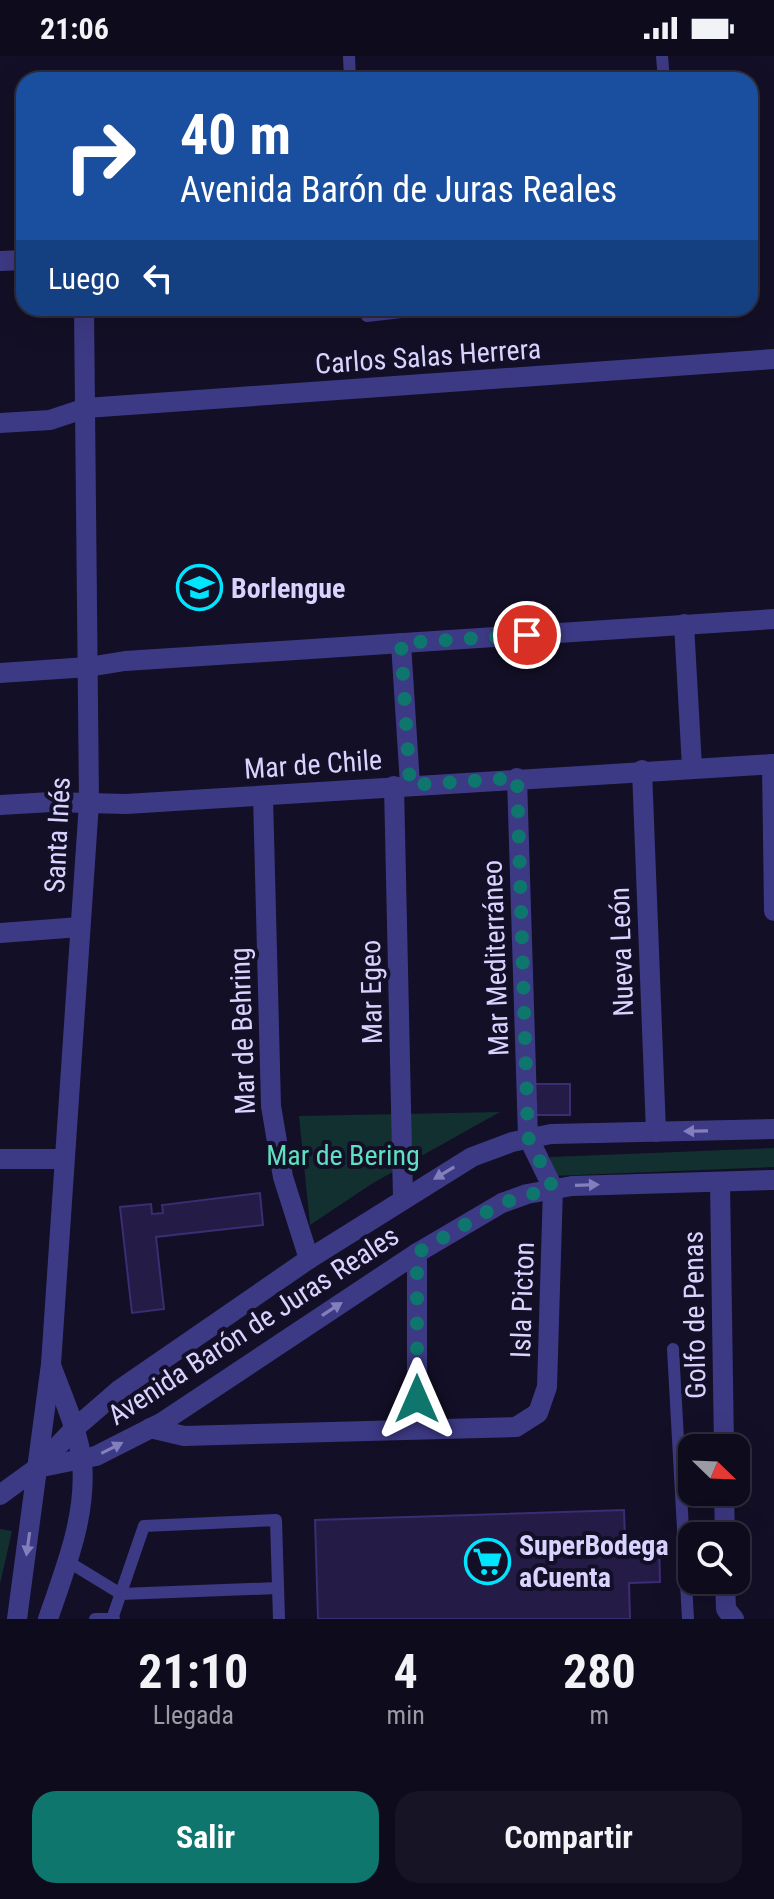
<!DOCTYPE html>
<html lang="es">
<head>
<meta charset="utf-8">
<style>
  body { margin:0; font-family:"Roboto Condensed",sans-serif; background:#171425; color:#f1f3f6; height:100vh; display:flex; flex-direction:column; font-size:30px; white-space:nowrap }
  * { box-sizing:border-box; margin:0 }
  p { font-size:26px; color:#9b9ba3 }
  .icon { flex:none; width:44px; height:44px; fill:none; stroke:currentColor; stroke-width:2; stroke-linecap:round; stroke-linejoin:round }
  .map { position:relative; height:1563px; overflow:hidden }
  .sheet { display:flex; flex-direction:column; background:#0e0b1c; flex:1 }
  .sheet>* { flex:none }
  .top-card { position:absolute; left:16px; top:16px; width:742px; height:244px; border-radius:24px; box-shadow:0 8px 32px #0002,0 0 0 2px #2e2b3b; background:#1a4fa0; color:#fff; overflow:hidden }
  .needle { width:52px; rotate:113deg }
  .controls { position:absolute; left:678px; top:1378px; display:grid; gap:16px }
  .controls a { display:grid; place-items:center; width:72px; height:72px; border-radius:16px; background:#0e0b1c; box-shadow:0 8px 32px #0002,0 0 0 2px #2e2b3b; font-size:40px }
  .pin { position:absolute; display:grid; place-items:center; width:68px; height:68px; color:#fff; margin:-34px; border:4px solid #fff; border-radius:50%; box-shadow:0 2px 8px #0007 }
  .me { position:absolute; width:88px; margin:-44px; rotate:0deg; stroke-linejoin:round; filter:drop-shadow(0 0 6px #0008) }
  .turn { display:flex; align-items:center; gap:28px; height:168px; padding:0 32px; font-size:36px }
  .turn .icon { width:104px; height:104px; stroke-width:2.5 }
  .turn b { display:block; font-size:56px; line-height:68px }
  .then { display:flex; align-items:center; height:76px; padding:0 32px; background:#0003; gap:16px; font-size:30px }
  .eta { display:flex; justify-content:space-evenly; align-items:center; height:136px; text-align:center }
  .eta b { font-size:48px; font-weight:700; line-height:56px }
  .button { display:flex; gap:16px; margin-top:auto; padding:16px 32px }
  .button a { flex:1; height:92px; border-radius:24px; background:#0f766e; color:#fff; font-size:32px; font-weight:700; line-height:92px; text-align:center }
  .button a+a { background:#171425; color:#f1f3f6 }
  .status { display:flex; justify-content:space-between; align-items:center; height:56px; padding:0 40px; background:#0e0b1c; direction:ltr }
  .status svg { height:22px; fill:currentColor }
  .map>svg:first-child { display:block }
  .green { fill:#12302f }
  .building { fill:#241b47; stroke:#3b2d73; stroke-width:2 }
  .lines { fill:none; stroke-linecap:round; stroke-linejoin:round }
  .service { stroke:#3d3a85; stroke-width:12 }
  .minor { stroke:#3d3a85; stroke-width:20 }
  .tertiary { stroke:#3d3a85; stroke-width:20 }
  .oneway { fill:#837fbc }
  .route { stroke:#0f766e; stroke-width:14; stroke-dasharray:0 25.2 }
  .labels { text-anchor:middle; stroke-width:8; stroke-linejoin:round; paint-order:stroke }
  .street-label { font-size:28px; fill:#d9d4ff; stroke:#130f26 }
  .poi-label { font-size:28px; font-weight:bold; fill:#d9d4ff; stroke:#130f26; text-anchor:start }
  .park-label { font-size:28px; fill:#5fe0c0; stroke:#130f26 }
</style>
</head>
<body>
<div class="status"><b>21:06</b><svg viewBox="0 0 49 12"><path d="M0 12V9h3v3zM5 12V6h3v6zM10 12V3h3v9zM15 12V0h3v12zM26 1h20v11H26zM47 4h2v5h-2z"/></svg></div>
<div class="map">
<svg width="774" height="1563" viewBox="0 0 774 1563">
  <rect width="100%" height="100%" fill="#130f26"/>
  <!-- green -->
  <g class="green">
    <path d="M500 1056 373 1127 310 1169 299 1060Z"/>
    <path d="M774 1092V1111L552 1120 550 1101Z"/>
    <path d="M0 1473 12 1475 0 1528Z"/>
  </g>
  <!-- building -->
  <g class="building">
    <rect x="530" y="1028" width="40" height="31"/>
    <path d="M260 1137 263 1169 156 1181 164 1253 132 1257 120 1151 151 1148 152 1158 163 1157 162 1149Z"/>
    <path d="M624 1454 625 1483 659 1482 660 1526 629 1527 630 1563H318L315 1464Z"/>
  </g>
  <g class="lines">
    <!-- service -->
    <g class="service">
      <path d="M349 0 350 24"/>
      <path d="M662 0 664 24"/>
      <path d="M366 252 367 260 436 252"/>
      <path d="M673 1293 688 1563"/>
      <path d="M67 1505 121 1538 278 1532"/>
      <path d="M95 1563H114"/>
      <path d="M112 1563 144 1470 276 1464 279 1563"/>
    </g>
    <!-- minor -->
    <g class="minor">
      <path d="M0 367 50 364 86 352 774 303"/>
      <path d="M684 568 692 711"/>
      <path d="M401 587 410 729"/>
      <path d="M0 617 88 611 125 605 774 563"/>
      <path d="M772 708 774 855"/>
      <path d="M642 714 656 1076"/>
      <path d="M517 722 528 1081"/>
      <path d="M394 730 403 1142"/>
      <path d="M263 740 271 1050 283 1121 309 1203"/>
      <path d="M0 749 51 746 126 748 774 708"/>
      <path d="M0 877 80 871"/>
      <path d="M0 1103H63"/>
      <path d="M720 1126 724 1392"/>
      <path d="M150 1372 184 1380 516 1371 538 1357 547 1331 553 1132"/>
      <path d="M417 1372V1197"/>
      <path d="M724 1436 725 1480"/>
      <path d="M725 1524 726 1553 734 1563"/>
    </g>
    <!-- tertiary -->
    <g class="tertiary">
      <path d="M0 205 24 204"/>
      <path d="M528 1081 553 1132"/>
      <path d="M37 1412 96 1400 161 1367 417 1197 502 1147 527 1138 572 1130 774 1124"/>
      <path d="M0 1439 37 1412 74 1373 119 1334 309 1203 472 1101 512 1086 551 1078 774 1073"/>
      <path d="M17 1563 51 1308 89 747 84 252"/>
      <path d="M48 1563C65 1513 87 1460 82 1406 78 1374 63 1342 52 1312"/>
    </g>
  </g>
  <!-- one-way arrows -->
  <defs><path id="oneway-solid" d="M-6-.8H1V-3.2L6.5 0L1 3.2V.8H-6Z" transform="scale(2)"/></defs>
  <g class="oneway">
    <use href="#oneway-solid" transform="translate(696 1075) rotate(179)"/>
    <use href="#oneway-solid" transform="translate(444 1117) rotate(149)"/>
    <use href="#oneway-solid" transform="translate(587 1129) rotate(-2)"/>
    <use href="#oneway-solid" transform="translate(332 1253) rotate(-33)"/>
    <use href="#oneway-solid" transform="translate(112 1392) rotate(-27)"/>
    <use href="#oneway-solid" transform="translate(28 1488) rotate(98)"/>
  </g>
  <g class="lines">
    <!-- route -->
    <path class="route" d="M417 1343V1197L502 1147 553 1132 528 1081 517 722 410 729 401 587 527 579"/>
  </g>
  <!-- icons -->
  <defs>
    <symbol id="school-ring" viewBox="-11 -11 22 22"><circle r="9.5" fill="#130f26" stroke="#00e5ff" stroke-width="1.5"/><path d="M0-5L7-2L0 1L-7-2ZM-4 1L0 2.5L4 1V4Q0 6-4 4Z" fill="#00e5ff"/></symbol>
    <symbol id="supermarket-ring" viewBox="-11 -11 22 22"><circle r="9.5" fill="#130f26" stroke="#00e5ff" stroke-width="1.5"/><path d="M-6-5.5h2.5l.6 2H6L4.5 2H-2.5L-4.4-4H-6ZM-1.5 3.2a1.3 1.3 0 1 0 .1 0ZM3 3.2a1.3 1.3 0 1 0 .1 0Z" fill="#00e5ff"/></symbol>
  </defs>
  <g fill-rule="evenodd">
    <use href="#school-ring" x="174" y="506" width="51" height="51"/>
    <use href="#supermarket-ring" x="462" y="1480" width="51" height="51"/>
  </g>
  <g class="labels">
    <!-- street labels -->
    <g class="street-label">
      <text transform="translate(428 300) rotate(-4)" y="10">Carlos Salas Herrera</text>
      <text transform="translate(313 708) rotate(-4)" y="10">Mar de Chile</text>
      <text transform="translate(57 779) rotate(-87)" y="10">Santa Inés</text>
      <text transform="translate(621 896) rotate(-92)" y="10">Nueva León</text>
      <text transform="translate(495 902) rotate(-92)" y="10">Mar Mediterráneo</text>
      <text transform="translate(371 936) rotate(-91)" y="10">Mar Egeo</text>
      <text transform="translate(242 975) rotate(-92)" y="10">Mar de Behring</text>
      <text transform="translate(522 1244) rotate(-88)" y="10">Isla Picton</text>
      <text transform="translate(694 1259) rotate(-91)" y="10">Golfo de Penas</text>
      <text transform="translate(253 1269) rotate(-33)" y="10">Avenida Barón de Juras Reales</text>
    </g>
    <!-- poi labels -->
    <g class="poi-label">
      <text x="231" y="542">Borlengue</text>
      <text x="519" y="1499">SuperBodega<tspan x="519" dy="32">aCuenta</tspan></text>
    </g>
    <!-- park labels -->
    <g class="park-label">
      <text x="343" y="1109">Mar de Bering</text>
    </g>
  </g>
</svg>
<div class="controls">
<a><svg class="needle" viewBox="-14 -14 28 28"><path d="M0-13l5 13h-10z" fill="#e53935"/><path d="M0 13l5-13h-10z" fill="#9b9ba3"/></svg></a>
<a><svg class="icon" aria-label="search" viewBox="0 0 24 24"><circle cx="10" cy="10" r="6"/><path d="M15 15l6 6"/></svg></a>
</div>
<div class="pin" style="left:527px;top:579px;background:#d93025"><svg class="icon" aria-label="arrive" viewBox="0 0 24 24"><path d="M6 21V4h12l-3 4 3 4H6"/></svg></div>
<svg class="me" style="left:417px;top:1343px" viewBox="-20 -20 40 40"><path d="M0-17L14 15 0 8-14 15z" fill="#0f766e" stroke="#fff" stroke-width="4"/></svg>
<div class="top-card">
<div class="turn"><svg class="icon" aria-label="right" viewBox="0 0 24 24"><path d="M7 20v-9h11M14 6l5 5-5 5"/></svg><div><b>40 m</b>Avenida Barón de Juras Reales</div></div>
<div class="then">Luego<svg class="icon" aria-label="left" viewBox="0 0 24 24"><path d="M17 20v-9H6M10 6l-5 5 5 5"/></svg></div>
</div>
</div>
<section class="sheet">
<div class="eta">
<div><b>21:10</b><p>Llegada</p></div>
<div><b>4</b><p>min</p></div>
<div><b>280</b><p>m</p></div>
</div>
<div class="button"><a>Salir</a><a>Compartir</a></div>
</section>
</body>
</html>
